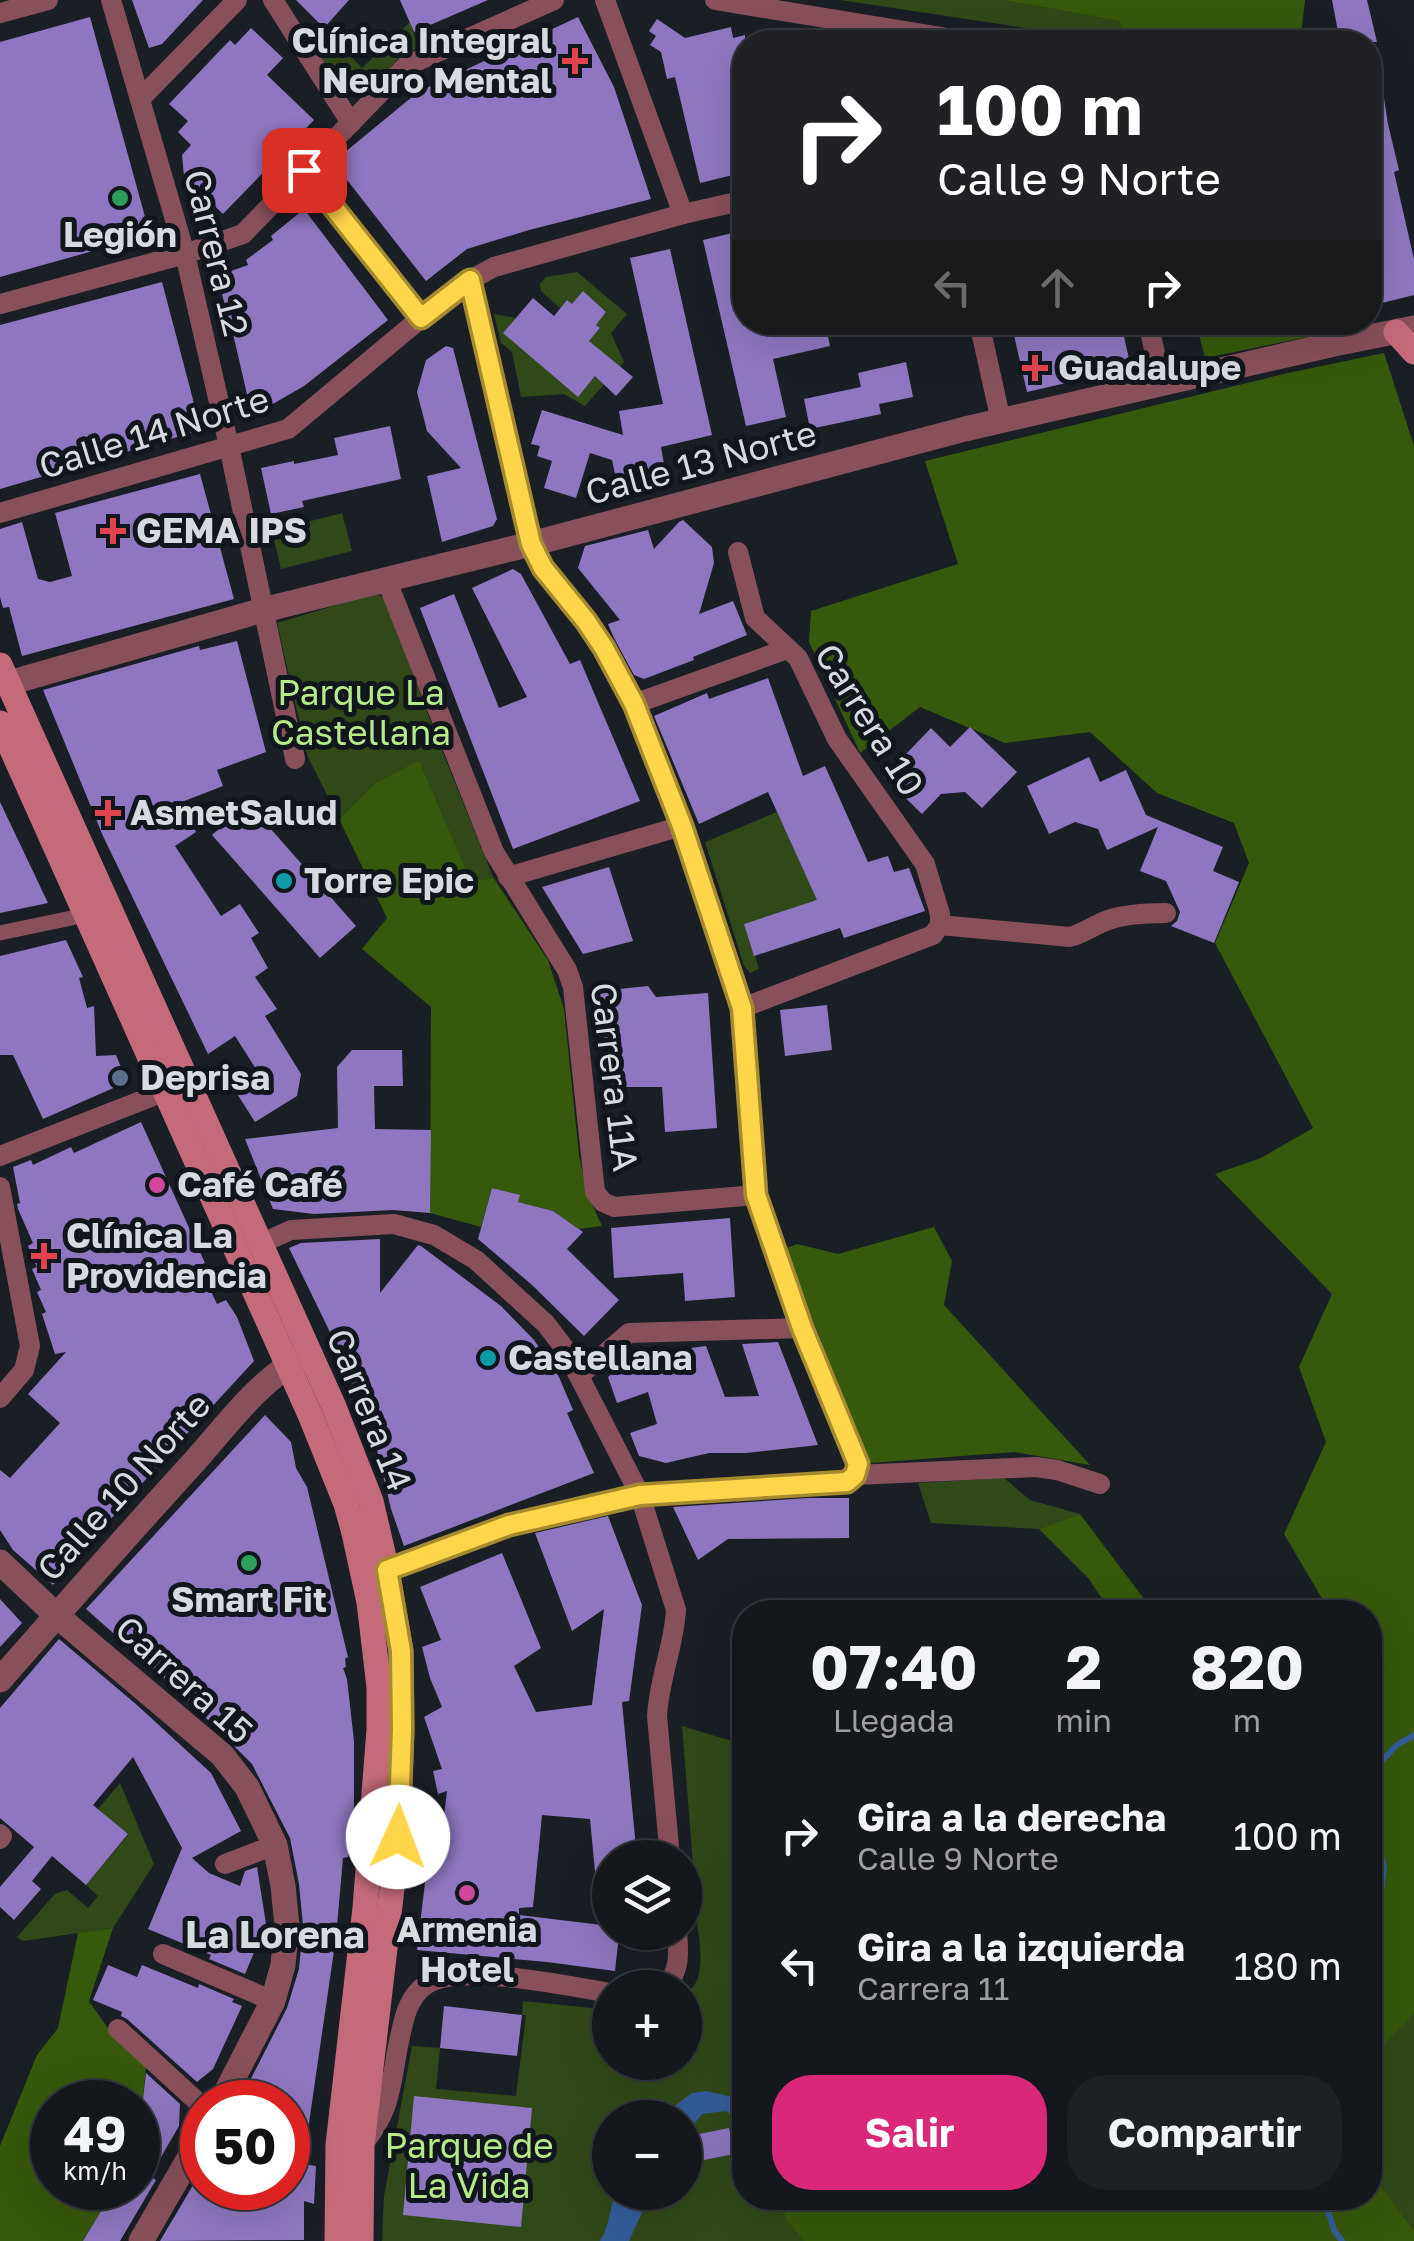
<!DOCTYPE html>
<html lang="es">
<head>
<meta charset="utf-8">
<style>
  body { margin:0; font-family:"Golos Text",sans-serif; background:#1d2025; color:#f1f3f6; height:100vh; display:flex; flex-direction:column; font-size:38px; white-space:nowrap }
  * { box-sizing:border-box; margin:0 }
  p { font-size:32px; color:#9d9fa3 }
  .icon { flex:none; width:55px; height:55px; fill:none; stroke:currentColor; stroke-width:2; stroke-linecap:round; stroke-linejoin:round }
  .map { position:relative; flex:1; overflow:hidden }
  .panel { position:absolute; left:732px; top:1600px; width:650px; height:610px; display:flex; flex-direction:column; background:#14171c; border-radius:40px; box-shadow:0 10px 40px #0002,0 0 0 2px #33363b }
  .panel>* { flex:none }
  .banner { position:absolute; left:732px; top:30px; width:650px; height:305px; border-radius:40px; box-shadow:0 10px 40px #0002,0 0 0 2px #33363b; background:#202124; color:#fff; overflow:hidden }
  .tools { position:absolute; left:592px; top:1840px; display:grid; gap:20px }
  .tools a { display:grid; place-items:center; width:110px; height:110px; border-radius:50%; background:#14171c; box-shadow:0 10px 40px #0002,0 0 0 2px #33363b; font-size:50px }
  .speed { position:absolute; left:30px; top:2080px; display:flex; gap:20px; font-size:50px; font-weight:700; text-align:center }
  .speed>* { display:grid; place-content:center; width:130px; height:130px; border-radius:50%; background:#14171c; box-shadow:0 10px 40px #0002,0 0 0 2px #33363b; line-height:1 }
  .speed small { font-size:25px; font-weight:400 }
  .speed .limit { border:15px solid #d22; background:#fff; color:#111 }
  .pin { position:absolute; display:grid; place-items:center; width:85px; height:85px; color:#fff; margin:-42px; border-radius:20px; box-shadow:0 5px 15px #0006 }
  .me { position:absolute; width:110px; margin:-55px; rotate:2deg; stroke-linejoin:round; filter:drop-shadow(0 0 8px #0008) }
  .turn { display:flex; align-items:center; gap:35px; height:210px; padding:0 40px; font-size:45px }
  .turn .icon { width:130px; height:130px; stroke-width:2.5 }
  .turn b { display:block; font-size:70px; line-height:85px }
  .lanes { display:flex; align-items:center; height:95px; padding:0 40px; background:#0003; justify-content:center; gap:50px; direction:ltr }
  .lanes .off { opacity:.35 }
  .eta { display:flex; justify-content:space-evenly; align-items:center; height:170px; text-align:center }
  .eta b { font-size:60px; font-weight:700; line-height:70px }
  .button { display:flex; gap:20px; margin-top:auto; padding:20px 40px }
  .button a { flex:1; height:115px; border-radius:40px; background:#db2777; color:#fff; font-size:40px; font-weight:700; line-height:115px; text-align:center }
  .button a+a { background:#1d2025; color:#f1f3f6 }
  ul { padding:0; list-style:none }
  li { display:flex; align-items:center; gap:30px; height:130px; padding:0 40px }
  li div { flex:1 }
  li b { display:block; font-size:38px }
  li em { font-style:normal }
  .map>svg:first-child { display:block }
  .green { fill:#314919; fill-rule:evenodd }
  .forest { fill:#37590b }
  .water { fill:#335c99 }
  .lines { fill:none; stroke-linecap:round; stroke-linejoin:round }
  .stream { stroke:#335c99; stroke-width:6 }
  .building { fill:#8e77c0 }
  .pedestrian { stroke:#88505a; stroke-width:15 }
  .minor { stroke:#88505a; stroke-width:20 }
  .tertiary { stroke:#88505a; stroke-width:25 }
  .secondary { stroke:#c46a7b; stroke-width:25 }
  .route-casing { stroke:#a68a30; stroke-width:25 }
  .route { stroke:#ffd54a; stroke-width:18 }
  .health-dot { fill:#e0444e; stroke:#11161d; stroke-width:4 }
  .leisure-dot { fill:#2e9e5b; stroke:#11161d; stroke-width:4 }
  .culture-dot { fill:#0f9aa8; stroke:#11161d; stroke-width:4 }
  .service-dot { fill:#5c6f8a; stroke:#11161d; stroke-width:4 }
  .hotel-dot { fill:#d1479c; stroke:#11161d; stroke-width:4 }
  .labels { text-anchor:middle; stroke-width:10; stroke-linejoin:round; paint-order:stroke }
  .poi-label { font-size:35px; font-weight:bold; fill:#d7dadf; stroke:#11161d; text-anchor:start }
  .street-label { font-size:35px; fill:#d7dadf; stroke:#11161d }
  .park-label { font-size:35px; fill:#b6eb88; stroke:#11161d }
  .neighbourhood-label { font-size:38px; font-weight:bold; fill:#d7dadf; stroke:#11161d }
</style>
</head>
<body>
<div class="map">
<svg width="1414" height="2241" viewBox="0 0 1414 2241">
  <rect width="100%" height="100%" fill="#1a1f26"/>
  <!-- green -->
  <g class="green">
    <path d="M840 0H1003L1119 21 1125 42H1107L1105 40Z"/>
    <path d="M410 22 418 48 400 57 364 95 348 93 320 56 333 38 362 68Z"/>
    <path d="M577 272 627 314 611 333 624 362 585 406 564 394 521 397 512 352 501 343 494 314 516 318 504 332 578 396 610 359 589 341 600 329 596 325 606 312 583 292 572 304 567 300 560 308 541 291 540 284 546 277Z"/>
    <path d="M342 513 352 551 281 569 272 531Z"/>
    <path d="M376 593 384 598 437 738 493 877 482 880 469 876 419 760 375 783 339 819 307 755 277 623Z"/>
    <path d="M777 812 821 907 745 924 759 969 750 973 744 966 705 842Z"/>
    <path d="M1004 1478 1030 1500 1080 1514 1039 1529 931 1523 918 1483Z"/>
    <path d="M1414 1677V2231L1375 2180 1370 2181V1687Z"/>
    <path d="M682 1726 745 1745V2198H1328L929 2241H382L384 2196 412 2046 440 2048 436 2089 516 2096 526 2015H522L523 2001 610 2010V2062H685V1995C689 1991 694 1987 696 1982 704 1968 700 1927 693 1913L696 1901ZM610 2118H685V2192H610Z"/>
    <path d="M120 1783 154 1864 113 1928 23 1941 17 1937 55 1894 67 1890 88 1908 98 1896 86 1885 128 1835 98 1809Z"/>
  </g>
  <!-- forest -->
  <g class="forest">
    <path d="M1003 0H1305L1300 42H1125L1119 21Z"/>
    <path d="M1196 323H1325L1327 333 1205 358Z"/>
    <path d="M1384 353 1414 446V2013L1370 2059 1375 2179 1414 2231V2241H804L786 2219 781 2198H1370V1687L1373 1685 1370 1679V1612H1330L1284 1534 1326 1442 1299 1367 1332 1294 1215 1174 1261 1158 1313 1128 1215 943 1249 863 1234 823 1157 793 1090 732 1005 743 920 707 860 753 809 642 811 611 958 564 925 461 1288 373Z"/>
    <path d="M419 760 469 876 482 880 493 877 548 960 564 1009 579 1155 587 1193 602 1226 579 1229 553 1211 518 1202 519 1195 492 1188 481 1227 430 1213 431 1007 362 949 387 918 339 819 375 783Z"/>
    <path d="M934 1227 952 1261 944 1305 1090 1465 1015 1452 870 1463 784 1249 797 1244 838 1254Z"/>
    <path d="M1080 1514 1154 1612H1116L1109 1609 1089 1579 1039 1529Z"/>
    <path d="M113 1928 89 2001 114 2037 146 2067 141 2115 138 2121V2102H52V2188H115L83 2241H0V2146L37 2055 58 2028 78 1933Z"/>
  </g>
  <!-- water -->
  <g class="water">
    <path d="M706 2091 732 2097H745V2133L737 2136C741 2125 735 2117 726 2111L702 2114 694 2124 696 2139 701 2149 685 2153V2118L660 2117 692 2093Z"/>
    <path d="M616 2193H651L629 2241H600C610 2227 609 2209 616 2193Z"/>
  </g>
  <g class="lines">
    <!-- stream -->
    <g class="stream">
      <path d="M1370 1773 1397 1745 1414 1735"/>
      <path d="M1370 1823 1384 1866 1375 1939 1370 1944"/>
      <path d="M1324 2198 1334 2230 1342 2241"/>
    </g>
  </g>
  <!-- building -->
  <g class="building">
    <path d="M132 0H203L162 44 149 48Z"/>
    <path d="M296 0H349L324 28Z"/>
    <path d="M400 0H488L414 32Z"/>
    <path d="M1332 0H1367L1377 42H1340Z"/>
    <path d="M90 17 150 235 0 277V42Z"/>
    <path d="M578 17 614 87 651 199 529 230 467 249 426 281 333 162 418 92Z"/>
    <path d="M657 19 685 38 731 27 733 38 745 35V172L700 183 675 77 667 79 661 52 650 45 656 36 649 31Z"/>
    <path d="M251 28 283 58 267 75 314 120 223 214 184 176 182 155 191 145 178 132 188 121 169 104 230 40 235 45Z"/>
    <path d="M1379 66 1388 124 1399 170 1394 172 1414 259V295L1370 306V241L1375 240 1370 219V67Z"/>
    <path d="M304 209 388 320 304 386 252 416 234 338 217 276 248 265 246 260 273 240 271 236Z"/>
    <path d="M745 230V322H825L830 346 773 359 786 417 746 426 703 240Z"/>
    <path d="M670 249 712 435 661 447 665 470 616 479 612 460 590 453 576 498 544 488 552 461 537 456 540 446 531 444 542 410 623 435 619 411 663 404 630 258Z"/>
    <path d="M162 282 201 430 0 489V325Z"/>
    <path d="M583 291 606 312 596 325 600 328 589 341 633 377 616 396 595 376 578 397 503 333 533 298 554 316 567 300 572 304Z"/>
    <path d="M1011 322 1121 323 1131 368 1027 392Z"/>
    <path d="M446 346 453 348 497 519 493 526 442 542 427 476 461 468 427 431 417 392 426 360Z"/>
    <path d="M906 362 913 397 879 404 881 414 810 429 804 399 861 387 858 373Z"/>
    <path d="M390 426 401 479 302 501 304 507 271 514 261 468 294 461V464L338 455 334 438Z"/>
    <path d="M200 474 234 599 22 656 9 607 3 608 0 597V529L22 522 38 579 50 582 72 576 55 513Z"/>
    <path d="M683 520 712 547 714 563 699 614 733 601 747 635 693 657 694 660 644 679 634 675 614 638 608 624 620 620 578 568 585 546 648 530 654 549 679 522Z"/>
    <path d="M513 569 521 574 570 664 580 660 640 801 513 849 420 608 454 594 499 708 527 697 472 588Z"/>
    <path d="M237 641 266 752 217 770 223 786 179 803 196 832 175 846 221 916 240 904 259 933 251 938 268 968 255 977 277 1009 265 1016 301 1074 297 1096 255 1122 236 1092 261 1077 235 1036 208 1054 103 836 43 690 199 646 200 650Z"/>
    <path d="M768 678 803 776 825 766 868 862 888 856 894 872 909 868 925 911 844 938 840 928 754 956 744 924 817 900 768 792 699 824 654 716 707 693 709 699Z"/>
    <path d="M970 727 1017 772 982 808 965 792 941 794 922 814 884 777 931 728 950 747Z"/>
    <path d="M1089 757 1100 782 1126 770 1146 815 1223 847 1213 871 1239 882 1214 943 1171 926 1177 921 1180 912 1166 881 1140 871 1158 827 1107 850 1098 829 1075 822 1049 834 1027 786Z"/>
    <path d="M0 802 29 863 48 903 0 913Z"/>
    <path d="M248 803 356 926 320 958 212 835Z"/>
    <path d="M609 867 633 941 583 954 542 887Z"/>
    <path d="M66 940 83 977 79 978 87 1008 94 1006 96 1056 116 1055 127 1082 43 1119 13 1055H0V956Z"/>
    <path d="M648 986 656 997 708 993 717 1128 665 1132 662 1087H608L600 991Z"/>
    <path d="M827 1005 832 1050 785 1056 780 1010Z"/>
    <path d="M352 1050H402L403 1086H374L375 1129 431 1130 430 1213 393 1210 314 1214 273 1209 245 1139 338 1128 337 1067Z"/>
    <path d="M141 1122 205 1263 200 1265 208 1285 217 1304 226 1300 237 1317 254 1361 160 1463 53 1585 13 1550 0 1530V1470L10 1478 60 1423 28 1394 66 1352 55 1354 42 1314 46 1312 37 1292 41 1290 32 1269 37 1267 28 1246 33 1243 18 1209 17 1204 20 1203 13 1167 31 1160 33 1165 71 1147 74 1153Z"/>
    <path d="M492 1188 520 1195 518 1202 553 1211 583 1232 567 1249 619 1300 584 1336 532 1285 478 1239Z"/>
    <path d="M730 1218 735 1297 685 1301 683 1273 614 1278 611 1228Z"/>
    <path d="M380 1239V1293L418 1245 421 1246 501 1306 534 1340 559 1377 573 1410 567 1413 594 1473 404 1546 391 1509 374 1437 328 1328 289 1248 301 1243Z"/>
    <path d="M778 1342 818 1445 746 1453H709L666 1463 639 1456 630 1433 657 1424 648 1392 617 1403 608 1377 636 1355 706 1346 725 1397 759 1396 742 1344Z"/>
    <path d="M265 1415 291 1442 296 1468 307 1487 348 1657 345 1659 346 1667 343 1668 347 1679 354 1741V1808L348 1857 343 1858 336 1937 303 2164 316 2166 314 2204 304 2201V2240L160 2241 202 2170V2188H288V2102H239L287 2008 299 1969 303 1925 299 1884 290 1838 252 1764 180 1692 86 1609Z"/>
    <path d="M808 1498H849V1538L728 1539 698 1560 673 1507Z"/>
    <path d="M608 1516 642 1605 629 1701 622 1702 637 1858H610V1913H599L590 1819 542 1815 533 1907 519 1908V1915L610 1926V1934L619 1935 615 1971 547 1962 417 1950 431 1832 442 1833 447 1791 438 1794 433 1771 442 1769 424 1717 442 1707 430 1678 422 1647 441 1640 420 1587 502 1553 541 1648 514 1666 536 1712 592 1705 604 1609 572 1631 535 1533Z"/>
    <path d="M0 1599 22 1623 0 1647Z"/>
    <path d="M59 1639 137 1705 211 1773 241 1831 192 1858 209 1873 240 1886 245 1871 257 1867 266 1924 245 1974 209 1959 211 1955 148 1929 182 1848 133 1757 93 1805 128 1834 86 1885 52 1856 32 1881 41 1889 14 1920 0 1907V1887L34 1847 0 1818V1708Z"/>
    <path d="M108 1965 137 1977 142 1965 198 1988 199 1984 234 1999 232 2002 242 2006 213 2069 197 2082 127 2019 121 2016 122 2012 93 2000Z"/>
    <path d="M444 2006 522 2015 517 2056 440 2048Z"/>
    <path d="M146 2073 180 2104 179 2126 150 2176 156 2180 120 2241H83L115 2188H138V2147L142 2137 138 2133V2121L141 2115Z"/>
    <path d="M414 2096 532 2108 521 2227 403 2215Z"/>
    <path d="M729 2128 734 2154 704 2160 699 2134Z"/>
  </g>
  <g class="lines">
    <!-- pedestrian -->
    <path class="pedestrian" d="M0 933 86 915"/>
    <!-- minor -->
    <g class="minor">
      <path d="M111 0 185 254 229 446 295 759"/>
      <path d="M273 0 351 123"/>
      <path d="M605 0 683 214"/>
      <path d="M715 0 972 42"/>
      <path d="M0 13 48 0"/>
      <path d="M141 98 237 0"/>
      <path d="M305 170 421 318"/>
      <path d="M470 280 531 544 543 567 586 621 604 648 634 704 682 826 742 1008 756 1195 802 1328 858 1464 855 1475"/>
      <path d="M0 304 185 254 243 234 406 66 554 0"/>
      <path d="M979 322 1001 421"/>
      <path d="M1148 322 1162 385"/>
      <path d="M0 513 288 429 421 318 470 280 494 267 683 214 745 200"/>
      <path d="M738 552 755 618 798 658 837 739 925 864 940 914V925"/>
      <path d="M387 581 494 852 567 970 573 987 595 1192 603 1202 614 1207 756 1195"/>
      <path d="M634 704 787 649"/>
      <path d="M508 877 682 826"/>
      <path d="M940 925 1070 937C1084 933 1094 925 1108 920 1126 914 1146 913 1166 913"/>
      <path d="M742 1008 933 935 940 925"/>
      <path d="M0 1156 166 1091"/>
      <path d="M0 1187 30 1346 24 1370 0 1398"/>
      <path d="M260 1244 291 1230 394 1224 434 1235 476 1260 546 1324 565 1349 640 1495 676 1610C674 1646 659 1679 657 1716L670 1858"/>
      <path d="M580 1375 629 1333 802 1328"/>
      <path d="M387 1570 509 1525 640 1495 847 1482 855 1475 1036 1467 1057 1470 1100 1484"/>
      <path d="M0 1834 2 1836 0 1839"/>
      <path d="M225 1864 275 1845"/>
      <path d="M163 1954 273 2001"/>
      <path d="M665 1988C680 1971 679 1954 677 1932"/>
      <path d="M118 2029 202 2106"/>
      <path d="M362 2145C391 2110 390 2089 398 2046 403 2024 406 1997 427 1984 461 1963 569 1986 610 1993"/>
    </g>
    <!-- tertiary -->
    <g class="tertiary">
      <path d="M9 683 263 610 531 544 965 429 1334 344 1414 328"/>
      <path d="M0 1562 56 1615 222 1755 247 1787 275 1845 283 1886 287 1926 283 1965 273 2001 221 2102"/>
      <path d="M0 1680C64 1607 128 1534 194 1462 227 1425 259 1380 304 1356"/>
      <path d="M141 2241 202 2136"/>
    </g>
    <!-- secondary -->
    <g class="secondary">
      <path d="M1396 332 1414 352"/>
      <path d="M0 665 334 1407 371 1501 387 1570 401 1651 402 1729 398 1837 362 2145 361 2241"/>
      <path d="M0 723 311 1417 346 1504 354 1533 369 1602 379 1687V1730L365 1908 338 2145 337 2241"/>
    </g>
  </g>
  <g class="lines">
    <defs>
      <path id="route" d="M304 170 421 318 470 280 531 544 543 568 586 621 604 648 634 704 682 826 742 1008 756 1195 802 1328 858 1464 855 1475 847 1482 640 1495 509 1525 387 1570 401 1651 402 1730 398 1837"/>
    </defs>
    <!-- route casing -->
    <use href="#route" class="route-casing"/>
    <!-- route -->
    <use href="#route" class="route"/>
  </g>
  <!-- markers -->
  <g class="health-dot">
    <path d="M570 46h10v10h10v10h-10v10h-10v-10h-10v-10h10z"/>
    <path d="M1030 353h10v10h10v10h-10v10h-10v-10h-10v-10h10z"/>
    <path d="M108 516h10v10h10v10h-10v10h-10v-10h-10v-10h10z"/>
    <path d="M103 798h10v10h10v10h-10v10h-10v-10h-10v-10h10z"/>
    <path d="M39 1241h10v10h10v10h-10v10h-10v-10h-10v-10h10z"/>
  </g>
  <g class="leisure-dot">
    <circle cx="120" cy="198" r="10"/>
    <circle cx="249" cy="1563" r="10"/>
  </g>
  <g class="culture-dot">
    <circle cx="284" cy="881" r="10"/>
    <circle cx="488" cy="1358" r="10"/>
  </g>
  <circle class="service-dot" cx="120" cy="1078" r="10"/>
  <g class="hotel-dot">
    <circle cx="157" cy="1185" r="10"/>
    <circle cx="467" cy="1893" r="10"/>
  </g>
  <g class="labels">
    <!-- poi labels -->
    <g class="poi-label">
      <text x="552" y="53" text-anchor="end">Clínica Integral<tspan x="552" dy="40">Neuro Mental</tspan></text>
      <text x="120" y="247" text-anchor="middle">Legión</text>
      <text x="1058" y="380">Guadalupe</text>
      <text x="136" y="543">GEMA IPS</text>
      <text x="130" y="825">AsmetSalud</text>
      <text x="304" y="893">Torre Epic</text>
      <text x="140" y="1090">Deprisa</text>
      <text x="177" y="1197">Café Café</text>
      <text x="66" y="1248">Clínica La<tspan x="66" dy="40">Providencia</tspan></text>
      <text x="508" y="1370">Castellana</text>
      <text x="249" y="1612" text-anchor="middle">Smart Fit</text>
      <text x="467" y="1942" text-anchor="middle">Armenia<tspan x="467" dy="40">Hotel</tspan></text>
    </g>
    <!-- street labels -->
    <g class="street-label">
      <text transform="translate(216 253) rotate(76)" y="12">Carrera 12</text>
      <text transform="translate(154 433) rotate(-17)" y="12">Calle 14 Norte</text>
      <text transform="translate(701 463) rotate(-15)" y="12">Calle 13 Norte</text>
      <text transform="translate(869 720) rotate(58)" y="12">Carrera 10</text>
      <text transform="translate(614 1077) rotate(83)" y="12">Carrera 11A</text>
      <text transform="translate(369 1410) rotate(68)" y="12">Carrera 14</text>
      <text transform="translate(124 1487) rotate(-48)" y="12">Calle 10 Norte</text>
      <text transform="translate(184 1680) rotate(42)" y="12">Carrera 15</text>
    </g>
    <!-- park labels -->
    <g class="park-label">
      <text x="361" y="705">Parque La<tspan x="361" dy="40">Castellana</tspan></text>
      <text x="469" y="2158">Parque de<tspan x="469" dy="40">La Vida</tspan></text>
    </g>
    <!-- neighbourhood labels -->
    <g class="neighbourhood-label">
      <text x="275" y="1948">La Lorena</text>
    </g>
  </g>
</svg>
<div class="tools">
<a><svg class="icon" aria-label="layers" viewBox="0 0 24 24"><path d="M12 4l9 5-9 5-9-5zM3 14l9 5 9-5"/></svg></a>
<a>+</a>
<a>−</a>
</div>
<div class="speed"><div>49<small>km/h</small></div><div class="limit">50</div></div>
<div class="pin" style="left:304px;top:170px;background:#d93025"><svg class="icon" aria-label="arrive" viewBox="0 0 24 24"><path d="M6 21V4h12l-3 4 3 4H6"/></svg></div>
<svg class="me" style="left:398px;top:1837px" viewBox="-20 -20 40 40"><circle r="19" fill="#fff"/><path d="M0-13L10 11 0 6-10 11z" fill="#ffd54a"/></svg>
<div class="banner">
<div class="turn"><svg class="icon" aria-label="right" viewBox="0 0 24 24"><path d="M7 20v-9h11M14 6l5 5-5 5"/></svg><div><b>100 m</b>Calle 9 Norte</div></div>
<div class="lanes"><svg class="icon off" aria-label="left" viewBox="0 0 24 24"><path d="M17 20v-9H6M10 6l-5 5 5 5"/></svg><svg class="icon off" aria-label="ahead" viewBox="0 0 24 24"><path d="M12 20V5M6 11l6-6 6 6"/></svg><svg class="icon" aria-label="right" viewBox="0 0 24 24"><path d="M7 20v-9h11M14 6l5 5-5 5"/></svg></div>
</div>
<section class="panel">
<div class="eta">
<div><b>07:40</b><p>Llegada</p></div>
<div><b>2</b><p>min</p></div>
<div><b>820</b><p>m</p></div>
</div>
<ul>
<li><svg class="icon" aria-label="right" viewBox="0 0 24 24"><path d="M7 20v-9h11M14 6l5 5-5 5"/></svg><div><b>Gira a la derecha</b><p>Calle 9 Norte</p></div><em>100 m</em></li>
<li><svg class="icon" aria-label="left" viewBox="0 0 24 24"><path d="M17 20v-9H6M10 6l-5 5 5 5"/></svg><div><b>Gira a la izquierda</b><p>Carrera 11</p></div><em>180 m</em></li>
</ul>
<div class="button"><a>Salir</a><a>Compartir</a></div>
</section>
</div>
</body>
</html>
